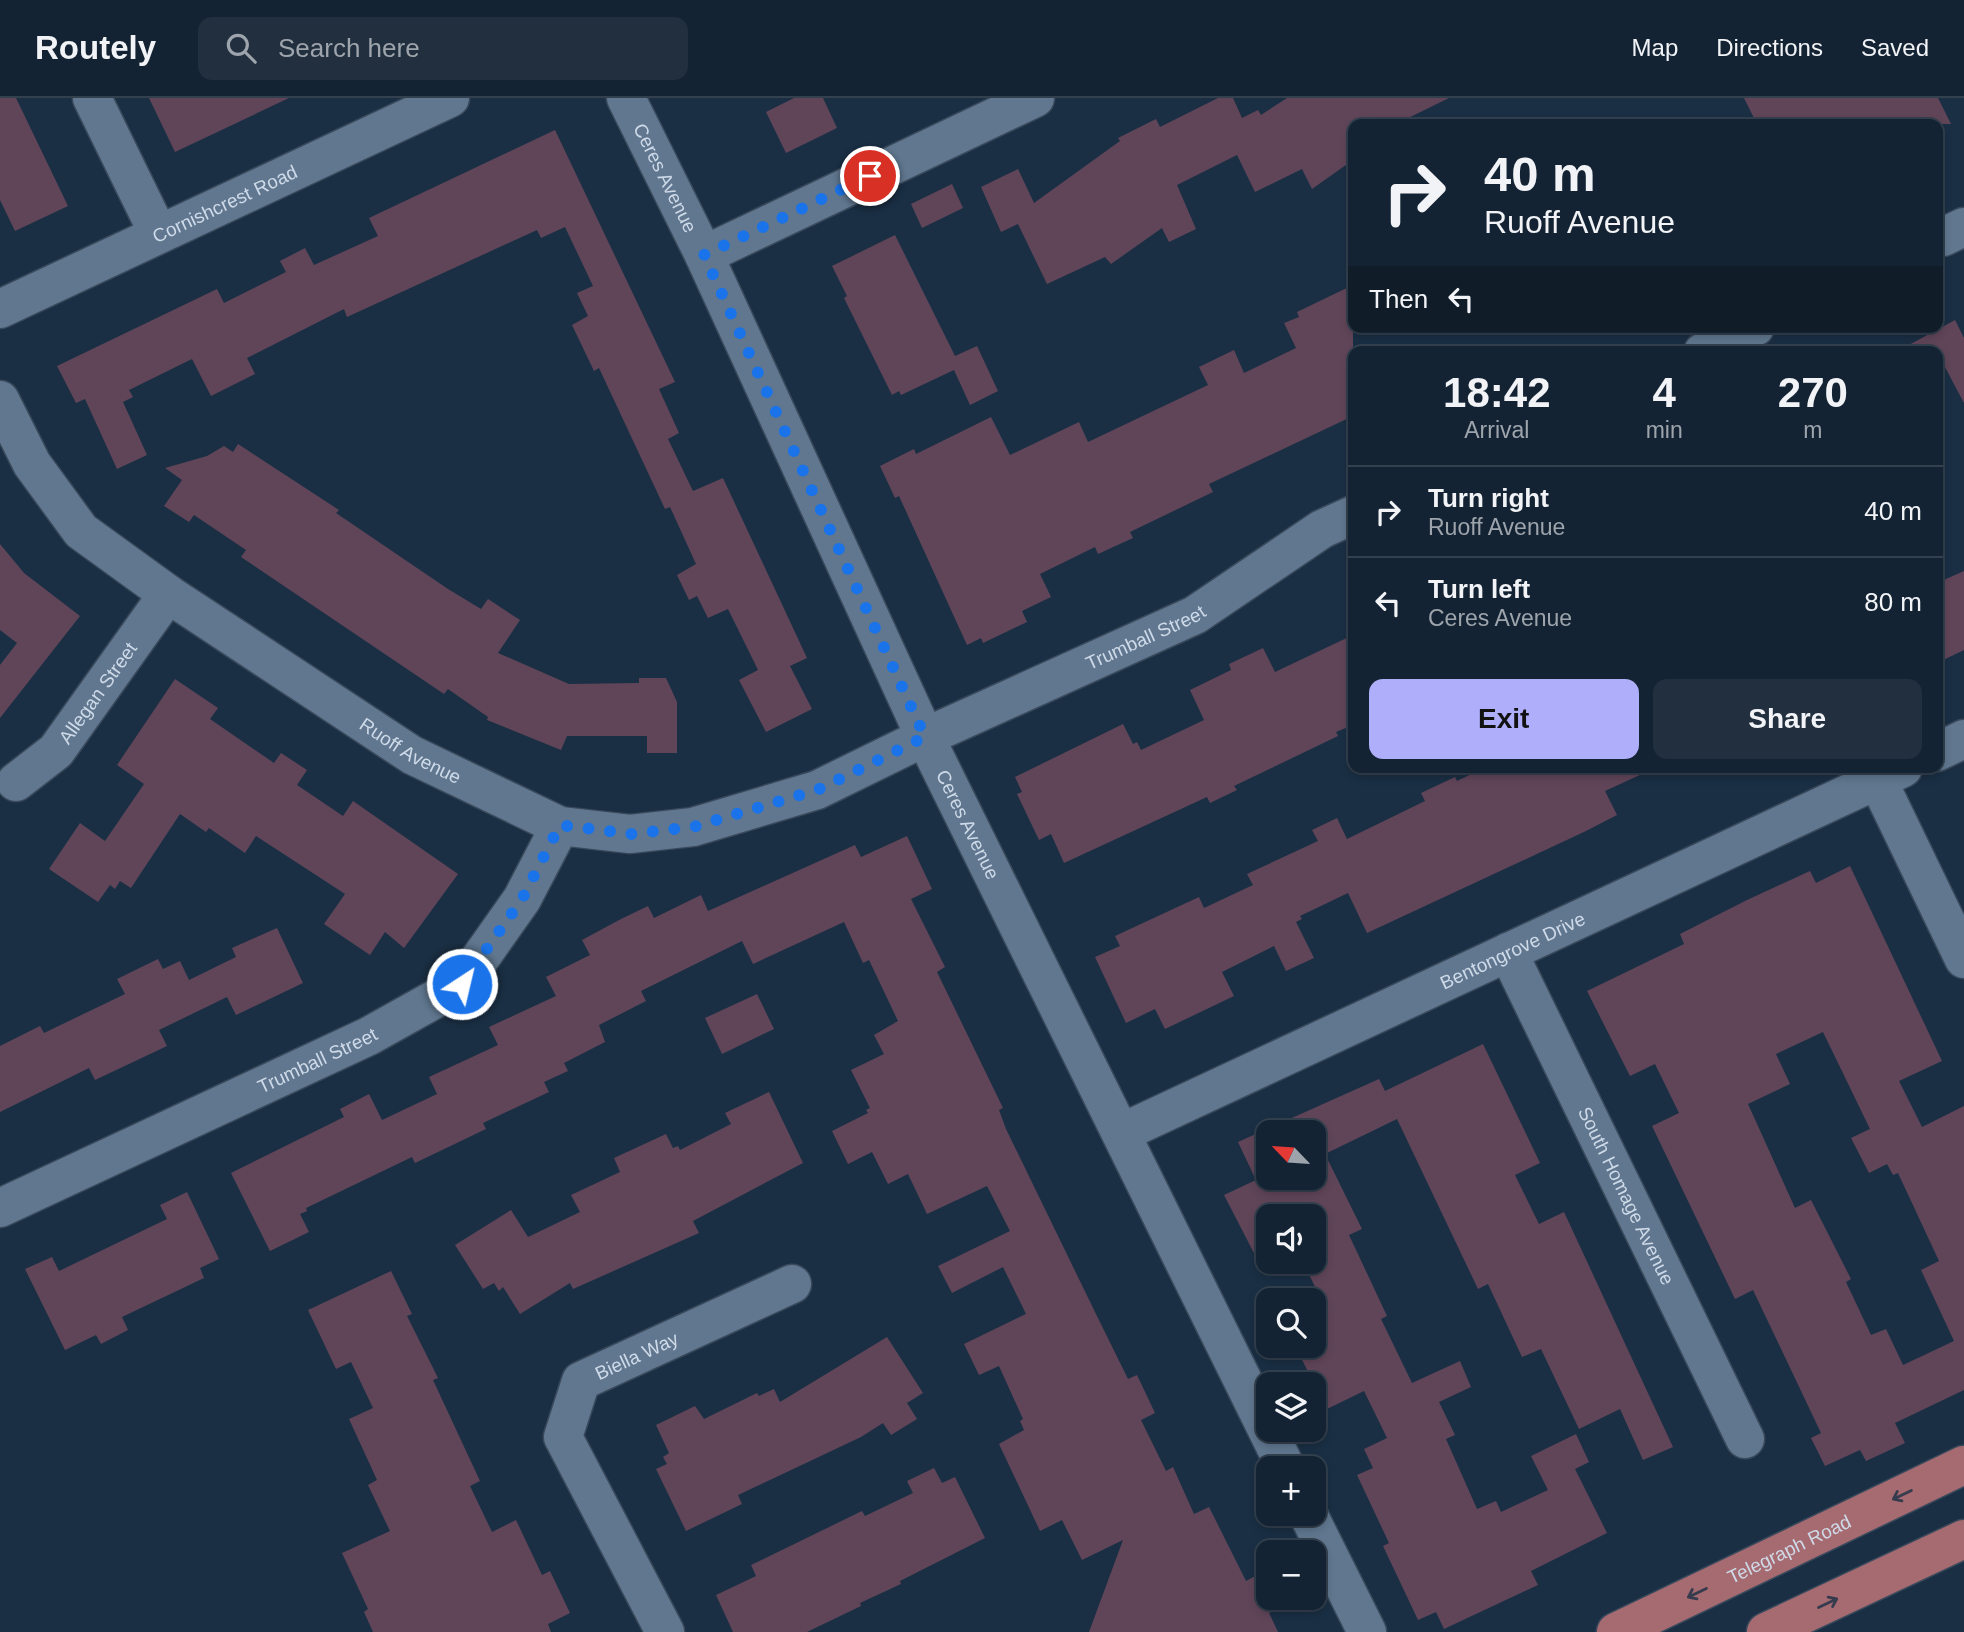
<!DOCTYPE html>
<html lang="en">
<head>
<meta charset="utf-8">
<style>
  body { margin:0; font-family:Helvetica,sans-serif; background:#212f3f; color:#f1f3f6; height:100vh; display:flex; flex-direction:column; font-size:26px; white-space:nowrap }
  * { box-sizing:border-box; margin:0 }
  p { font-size:23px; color:#9da4ac }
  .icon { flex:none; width:38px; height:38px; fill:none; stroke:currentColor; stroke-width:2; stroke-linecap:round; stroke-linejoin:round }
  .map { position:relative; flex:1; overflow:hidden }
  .sheet { position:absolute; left:1348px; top:248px; width:595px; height:427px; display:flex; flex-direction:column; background:#142333; border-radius:14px; box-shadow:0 4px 10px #0003,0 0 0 2px #33404e }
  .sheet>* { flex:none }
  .guide { position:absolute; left:1348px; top:21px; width:595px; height:214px; border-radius:14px; box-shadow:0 4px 10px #0003,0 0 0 2px #33404e; background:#142333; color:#f1f3f6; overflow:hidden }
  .needle { width:46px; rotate:295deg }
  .fabs { position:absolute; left:1256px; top:1022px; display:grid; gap:14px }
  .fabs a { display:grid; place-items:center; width:70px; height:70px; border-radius:14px; background:#142333; box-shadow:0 4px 10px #0003,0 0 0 2px #33404e; font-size:35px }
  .pin { position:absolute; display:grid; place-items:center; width:60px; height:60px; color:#fff; margin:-30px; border:4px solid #fff; border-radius:50%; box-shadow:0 2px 7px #0007 }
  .me { position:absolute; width:77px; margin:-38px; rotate:35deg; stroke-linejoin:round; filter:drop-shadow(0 0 5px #0008) }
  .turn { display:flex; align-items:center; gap:24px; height:147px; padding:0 21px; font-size:32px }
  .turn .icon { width:91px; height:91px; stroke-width:2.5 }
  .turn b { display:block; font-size:49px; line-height:60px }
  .then { display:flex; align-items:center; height:66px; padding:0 21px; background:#0003; gap:14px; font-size:26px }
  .eta { display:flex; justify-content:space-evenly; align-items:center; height:119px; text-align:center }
  .eta b { font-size:42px; font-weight:700; line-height:49px }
  .action { display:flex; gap:14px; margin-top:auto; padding:14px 21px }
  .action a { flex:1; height:80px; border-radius:14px; background:#aeaefa; color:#111; font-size:28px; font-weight:700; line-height:80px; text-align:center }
  .action a+a { background:#212f3f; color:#f1f3f6 }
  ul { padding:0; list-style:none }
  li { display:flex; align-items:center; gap:21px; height:91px; padding:0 21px; border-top:2px solid #33404e }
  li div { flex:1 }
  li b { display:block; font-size:26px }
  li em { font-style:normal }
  header { display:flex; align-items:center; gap:42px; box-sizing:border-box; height:98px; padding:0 35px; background:#142333; border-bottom:2px solid #33404e }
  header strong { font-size:33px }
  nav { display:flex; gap:38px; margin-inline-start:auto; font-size:24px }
  .search { width:490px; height:63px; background:#212f3f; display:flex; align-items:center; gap:18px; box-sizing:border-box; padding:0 24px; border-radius:14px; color:#9da4ac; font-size:26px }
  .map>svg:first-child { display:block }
  .building { fill:#604559; fill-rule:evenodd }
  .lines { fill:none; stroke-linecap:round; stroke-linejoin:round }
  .minor-casing { stroke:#39495b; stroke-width:41 }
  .tertiary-casing { stroke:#39495b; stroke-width:41 }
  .primary-casing { stroke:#39495b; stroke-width:41 }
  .minor { stroke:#60778f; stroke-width:38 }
  .tertiary { stroke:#60778f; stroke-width:38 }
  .primary { stroke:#a66a71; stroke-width:38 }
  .oneway { stroke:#363b4d }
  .route { stroke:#1a73e8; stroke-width:12; stroke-dasharray:0 21.6 }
  .labels { text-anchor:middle; stroke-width:7; stroke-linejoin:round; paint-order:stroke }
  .street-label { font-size:19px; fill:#cedae8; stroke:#1a2f44 }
</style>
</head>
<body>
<header>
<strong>Routely</strong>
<div class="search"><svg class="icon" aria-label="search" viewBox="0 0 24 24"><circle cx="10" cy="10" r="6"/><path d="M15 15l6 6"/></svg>Search here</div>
<nav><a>Map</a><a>Directions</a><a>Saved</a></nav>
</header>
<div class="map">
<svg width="1964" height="1534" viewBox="0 0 1964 1534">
  <rect width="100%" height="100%" fill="#1a2f44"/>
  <!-- building -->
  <g class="building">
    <path d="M0 0H16L68 108 15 133 0 102Z"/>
    <path d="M149 0H289L175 54Z"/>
    <path d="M794 0H823L837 30 786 55 766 14Z"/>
    <path d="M1218 0H1233L1242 20 1258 12 1261 17 1287 0H1449L1396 26H1353V62L1312 91 1302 71 1255 94 1237 57 1177 87 1196 131 1169 144 1162 130 1111 166 1105 159 1047 186 1018 126 1001 134 981 89 1018 71 1034 105 1120 43 1118 40 1156 21 1160 29Z"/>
    <path d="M1744 0H1938L1951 26H1757Z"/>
    <path d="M555 32 675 284 659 291 679 335 668 341 693 393 723 380 807 560 790 568 812 611 766 634 739 582 758 572 728 511 708 520 697 498 689 502 677 477 696 466 670 409 665 411 599 270 594 273 572 227 588 218 577 195 593 188 565 129 541 140 537 132 347 219 344 211 247 260 255 276 211 298 192 261 129 292 133 299 123 304 147 357 117 371 85 301 76 305 57 268 217 191 224 205 286 174 280 163 305 150 314 167 378 138 369 120Z"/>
    <path d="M952 86 963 110 922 130 911 106Z"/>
    <path d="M895 137 955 258 977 248 998 293 970 307 954 272 901 297 899 293 892 297 844 200 847 198 832 168Z"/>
    <path d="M1353 187V318L1209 386 1213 394 1130 434 1133 440 1098 456 1095 449 1040 476 1051 499 1022 513 1027 524 983 545 981 540 967 547 899 398 895 400 880 368 914 351 916 356 991 319 1010 357 1079 324 1088 344 1208 287 1199 269 1234 252 1244 275 1296 250 1284 225 1299 219 1297 214Z"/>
    <path d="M1955 222 1964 240V305L1937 254H1896Z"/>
    <path d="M238 346 339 412 336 415 448 491 481 511 488 501 520 522 498 555 569 586 639 585V580H666L677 604V655H647V638H567L561 652 487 622 488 619 448 591 444 596 241 459 246 452 194 417 189 424 164 408 182 382 165 370 207 358 224 348 233 354Z"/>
    <path d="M0 446 24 475 80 518 0 620V567L17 545 0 532Z"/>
    <path d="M1964 473V552L1937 565V485Z"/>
    <path d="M1353 537V627L1336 634 1338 638 1234 688 1237 692 1210 705 1207 699 1064 765 1051 736 1039 742 1017 696 1022 694 1015 679 1123 626 1133 646 1137 644 1141 652 1204 622 1190 592 1231 572 1229 566 1263 550 1275 574Z"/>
    <path d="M175 581 218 610 210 621 274 665 281 655 307 672 297 687 343 718 353 703 458 776 404 850 385 834 370 857 324 826 345 796 256 738 245 755 209 730 206 734 180 716 131 790 120 783 115 791 110 787 98 804 49 771 80 725 105 743 144 686 117 667Z"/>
    <path d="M1484 670H1655L1605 693 1617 717 1586 733 1367 835 1348 795 1300 818 1302 821 1296 824 1314 860 1286 873 1274 848 1222 874 1234 898 1165 931 1155 911 1126 925 1095 859 1120 848 1115 838 1199 799 1204 810 1253 787 1247 776 1318 743 1312 732 1337 720 1347 741 1425 703 1421 695 1455 679 1457 683Z"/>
    <path d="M907 738 932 791 911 801 945 869 937 874 1003 1010 999 1012 1006 1031 1095 1214 1128 1281 1137 1277 1155 1315 1141 1322 1166 1373 1173 1369 1194 1416 1209 1409 1246 1483 1259 1476 1276 1511 1269 1515 1278 1534H1089L1123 1442 1082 1462 1062 1422 1040 1433 999 1346 1024 1332 1020 1323 1023 1321 999 1268 979 1277 964 1246 1026 1216 1003 1169 952 1195 938 1168 1010 1133 987 1088 927 1116 908 1076 888 1086 872 1054 848 1066 832 1033 868 1015 866 1012 870 1010 851 972 884 956 874 937 898 923 869 862 863 865 844 824 753 866 742 843 641 893 646 903 599 927 605 944 564 965 568 973 544 984 549 994 483 1025 486 1031 415 1065 412 1059 306 1110 307 1113 300 1116 309 1134 270 1153 231 1075 344 1019 340 1011 369 996 382 1022 437 996 429 979 498 947 489 929 556 898 546 879 590 857 582 842 621 821 648 808 654 820 701 797 708 813 855 747 861 759Z"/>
    <path d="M1850 768 1942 963 1899 983 1922 1029 1964 1008V1292L1895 1325 1905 1345 1866 1363 1860 1352 1825 1368 1811 1340 1821 1335 1753 1192 1735 1201 1652 1028 1679 1015 1655 966 1630 978 1587 893 1684 846 1680 836 1747 802 1810 773 1816 785ZM1823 934 1870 1031 1851 1040 1869 1075 1887 1066 1893 1077 1898 1075 1939 1163 1921 1172 1954 1243 1903 1267 1886 1231 1871 1237 1846 1184 1851 1181 1811 1102 1795 1110 1748 1006 1790 986 1776 956Z"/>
    <path d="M277 830 303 885 236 917 227 899 159 932 167 948 95 982 89 970 0 1014V948L40 928 44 935 125 896 117 881 158 861 163 871 180 863 189 882 236 859 232 850Z"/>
    <path d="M757 896 774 931 722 956 705 920Z"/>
    <path d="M1483 946 1540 1065 1515 1077 1539 1126 1564 1114 1673 1349 1643 1362 1620 1311 1579 1331 1541 1251 1522 1259 1488 1186 1478 1191 1397 1021 1325 1056 1362 1131 1349 1137 1387 1218 1381 1221 1412 1285 1460 1263 1471 1289 1439 1304 1455 1337 1446 1341 1477 1411 1496 1403 1501 1414 1548 1392 1531 1358 1576 1336 1589 1364 1575 1371 1607 1435 1531 1473 1538 1487 1444 1531 1436 1514 1418 1522 1383 1448 1389 1445 1357 1377 1373 1370 1364 1351 1387 1340 1364 1293 1327 1311 1295 1248H1314V1202H1297L1317 1193 1303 1164H1314V1118H1269V1153L1256 1159 1224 1097 1256 1082 1238 1044 1379 981 1385 993ZM1269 1034H1314V1080H1269Z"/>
    <path d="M769 994 803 1065 693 1123 699 1135 573 1191 570 1185 520 1216 503 1189 499 1193 494 1185 483 1191 455 1147 511 1112 528 1139 580 1114 571 1097 620 1074 614 1060 666 1036 673 1050 678 1048 680 1052 731 1026 725 1015Z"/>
    <path d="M187 1094 219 1161 200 1170 204 1180 122 1219 128 1232 101 1246 96 1237 65 1252 25 1171 52 1159 59 1173 167 1121 160 1107Z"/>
    <path d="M391 1173 412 1216 407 1218 438 1280 433 1282 480 1383 470 1388 492 1434 516 1422 542 1477 550 1473 570 1515 548 1526 551 1534H373L364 1514 368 1511 342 1455 390 1433 368 1387 377 1382 349 1321 373 1310 351 1264 336 1271 308 1212Z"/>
    <path d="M887 1239 923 1295 907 1305 917 1321 891 1337 883 1325 861 1339 738 1397 742 1406 686 1433 656 1371 667 1366 663 1359 669 1355 656 1327 695 1308 704 1321 757 1295 759 1298 774 1291 780 1304Z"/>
    <path d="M934 1370 942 1385 955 1379 985 1440 900 1483 901 1486 860 1505 861 1508 807 1534H733L716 1497 756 1478 751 1467 862 1413 865 1418 913 1395 907 1383Z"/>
  </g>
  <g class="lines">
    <defs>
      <g id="minor">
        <path d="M92 0 158 135"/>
        <path d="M1943 139 1964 129"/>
        <path d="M704 157 1035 0"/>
        <path id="s1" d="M0 211 450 0"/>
        <path d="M1703 254 1755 229"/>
        <path id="s2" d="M0 302 32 366 81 433 168 496 412 657 560 728 630 736 693 729 817 692 925 639 1195 517 1322 431 1353 417"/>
        <path d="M1937 654 1964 641"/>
        <path d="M1878 683 1964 861"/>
        <path id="s3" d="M16 684 56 653 168 496"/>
        <path id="s4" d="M1508 854 1745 1341"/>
        <path id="s5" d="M1121 1035 1903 670"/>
        <path id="s6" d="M0 1110 369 938 462 886 522 801 560 728"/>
        <path id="s7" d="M665 1534 563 1339 581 1283 792 1186"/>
      </g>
      <g id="tertiary">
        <path id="s8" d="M626 0 704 157 925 639 1286 1370"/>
        <path d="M1308 1416 1367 1534"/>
      </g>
      <g id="primary">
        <path id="s9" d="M1616 1534 1964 1367"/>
        <path d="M1766 1534 1964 1441"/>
      </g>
    </defs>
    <!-- minor casing -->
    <use href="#minor" class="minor-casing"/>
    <!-- tertiary casing -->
    <use href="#tertiary" class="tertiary-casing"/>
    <!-- primary casing -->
    <use href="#primary" class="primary-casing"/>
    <!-- minor -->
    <use href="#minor" class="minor"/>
    <!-- tertiary -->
    <use href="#tertiary" class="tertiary"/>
    <!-- primary -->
    <use href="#primary" class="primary"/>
  </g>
  <!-- one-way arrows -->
  <defs><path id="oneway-shaft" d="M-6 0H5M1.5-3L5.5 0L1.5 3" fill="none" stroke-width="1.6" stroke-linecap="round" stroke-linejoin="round" transform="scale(1.75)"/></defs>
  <g class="oneway">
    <use href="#oneway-shaft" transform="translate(1902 1397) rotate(154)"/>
    <use href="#oneway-shaft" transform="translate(1697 1495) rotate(154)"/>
    <use href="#oneway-shaft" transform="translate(1828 1505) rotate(-25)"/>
  </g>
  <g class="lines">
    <!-- route -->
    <path class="route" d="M462 886 522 801 560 727 631 736 693 729 817 692 925 639 704 157 870 78"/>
  </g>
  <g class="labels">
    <!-- street labels -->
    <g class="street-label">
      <text dy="7" stroke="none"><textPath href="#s8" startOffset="89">Ceres Avenue</textPath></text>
      <text dy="7" stroke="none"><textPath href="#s1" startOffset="248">Cornishcrest Road</textPath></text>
      <text dy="7" stroke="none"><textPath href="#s2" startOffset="1344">Trumball Street</textPath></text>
      <text dy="7" stroke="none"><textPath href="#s3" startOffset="122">Allegan Street</textPath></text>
      <text dy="7" stroke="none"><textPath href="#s2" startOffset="551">Ruoff Avenue</textPath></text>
      <text dy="7" stroke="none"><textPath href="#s8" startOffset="803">Ceres Avenue</textPath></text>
      <text dy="7" stroke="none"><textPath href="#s5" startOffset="432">Bentongrove Drive</textPath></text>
      <text dy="7" stroke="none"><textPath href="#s6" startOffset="350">Trumball Street</textPath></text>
      <text dy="7" stroke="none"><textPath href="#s4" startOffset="271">South Homage Avenue</textPath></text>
      <text dy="7" stroke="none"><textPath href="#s7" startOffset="340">Biella Way</textPath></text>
      <text dy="7" stroke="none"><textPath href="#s9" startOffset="192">Telegraph Road</textPath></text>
    </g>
  </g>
</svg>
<div class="fabs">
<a><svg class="needle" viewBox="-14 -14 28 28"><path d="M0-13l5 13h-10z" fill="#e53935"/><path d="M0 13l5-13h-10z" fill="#9da4ac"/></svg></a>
<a><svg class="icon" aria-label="sound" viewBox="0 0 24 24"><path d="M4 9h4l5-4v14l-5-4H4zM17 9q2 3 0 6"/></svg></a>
<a><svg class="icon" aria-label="search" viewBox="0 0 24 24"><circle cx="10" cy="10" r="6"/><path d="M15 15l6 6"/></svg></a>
<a><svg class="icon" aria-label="layers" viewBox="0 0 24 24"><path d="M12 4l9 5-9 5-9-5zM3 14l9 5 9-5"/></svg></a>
<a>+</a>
<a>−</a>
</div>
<div class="pin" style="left:870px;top:78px;background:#d93025"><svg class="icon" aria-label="arrive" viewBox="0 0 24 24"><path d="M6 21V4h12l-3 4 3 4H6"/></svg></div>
<svg class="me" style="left:462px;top:886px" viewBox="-20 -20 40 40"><circle r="17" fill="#1a73e8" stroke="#fff" stroke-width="3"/><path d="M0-11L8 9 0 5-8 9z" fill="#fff"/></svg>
<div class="guide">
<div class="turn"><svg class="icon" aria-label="right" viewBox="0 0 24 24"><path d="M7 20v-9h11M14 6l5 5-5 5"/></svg><div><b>40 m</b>Ruoff Avenue</div></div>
<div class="then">Then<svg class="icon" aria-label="left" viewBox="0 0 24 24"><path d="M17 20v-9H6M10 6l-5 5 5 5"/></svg></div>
</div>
<section class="sheet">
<div class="eta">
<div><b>18:42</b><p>Arrival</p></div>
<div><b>4</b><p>min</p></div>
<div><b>270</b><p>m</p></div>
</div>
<ul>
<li><svg class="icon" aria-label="right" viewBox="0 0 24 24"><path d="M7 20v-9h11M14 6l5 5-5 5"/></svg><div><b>Turn right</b><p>Ruoff Avenue</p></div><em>40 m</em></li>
<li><svg class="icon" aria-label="left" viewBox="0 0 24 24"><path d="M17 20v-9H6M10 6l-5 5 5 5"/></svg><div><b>Turn left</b><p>Ceres Avenue</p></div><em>80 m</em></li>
</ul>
<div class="action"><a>Exit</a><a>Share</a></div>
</section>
</div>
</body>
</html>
